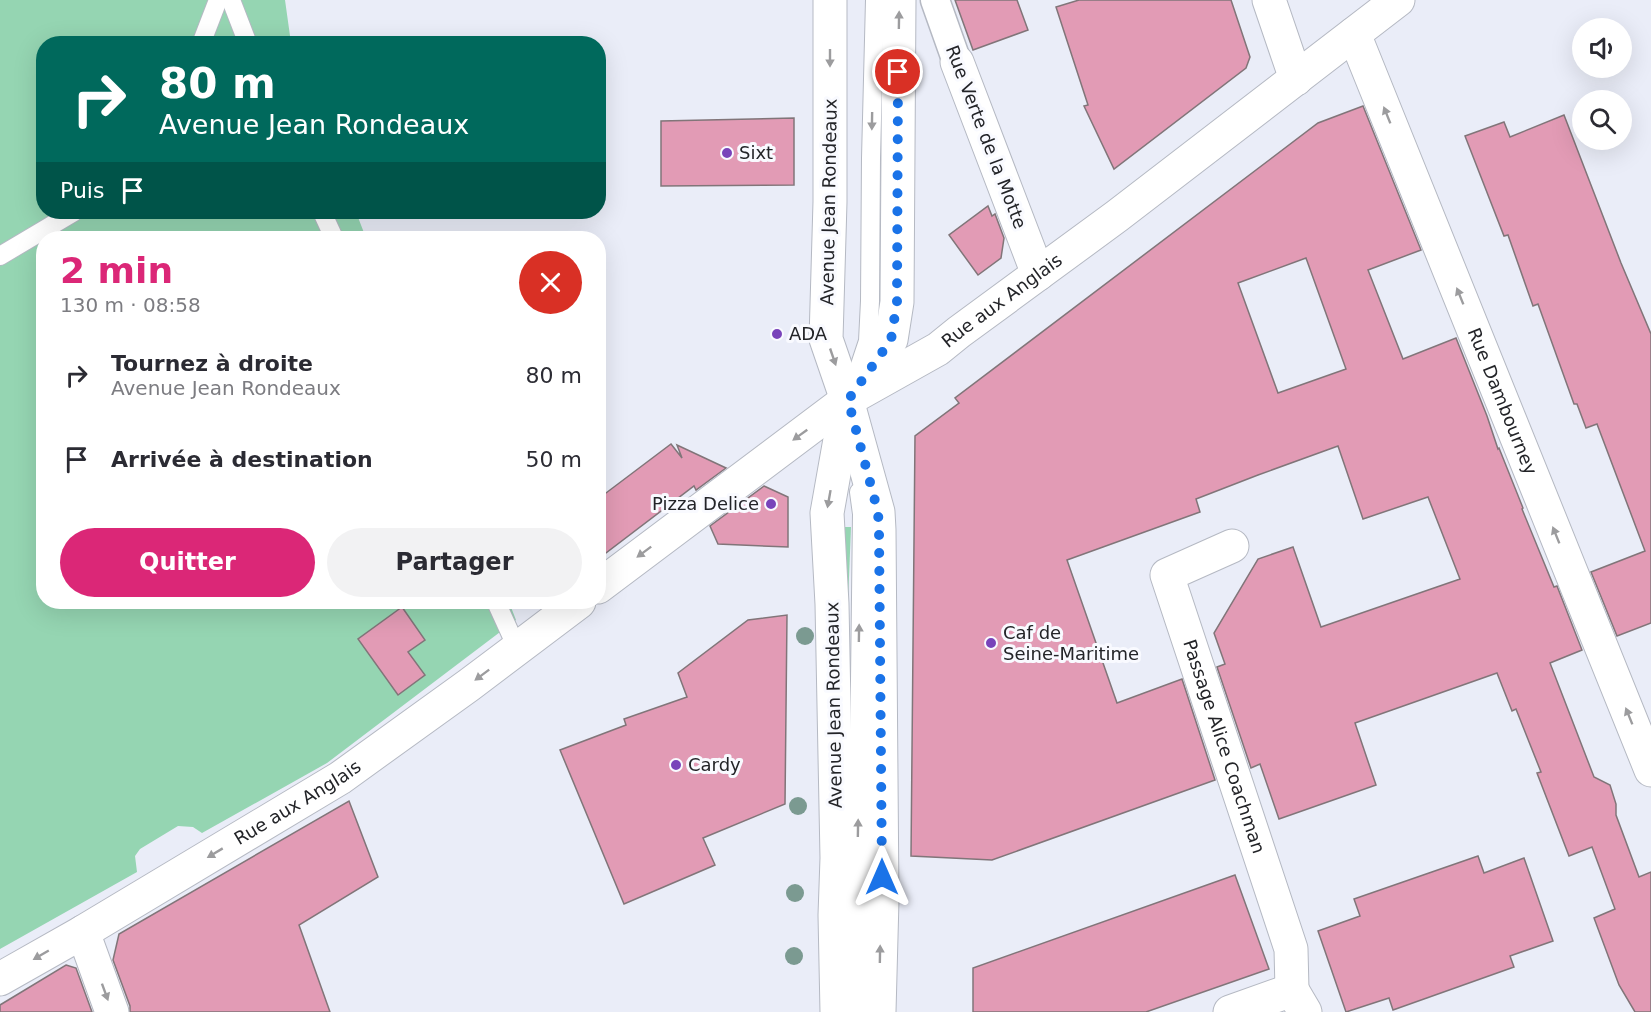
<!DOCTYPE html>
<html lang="fr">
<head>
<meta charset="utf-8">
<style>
  body { margin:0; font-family:"DejaVu Sans",sans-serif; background:#f2f2f3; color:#2b2b33; height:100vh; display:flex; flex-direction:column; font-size:22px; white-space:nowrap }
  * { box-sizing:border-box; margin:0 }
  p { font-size:20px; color:#7c7c81 }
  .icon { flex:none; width:33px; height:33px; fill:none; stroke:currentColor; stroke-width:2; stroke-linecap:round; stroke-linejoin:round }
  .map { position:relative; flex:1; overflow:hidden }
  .side { position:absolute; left:36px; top:231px; width:570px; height:378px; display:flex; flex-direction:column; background:#fff; border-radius:24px; box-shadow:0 6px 24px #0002 }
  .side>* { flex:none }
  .guide { position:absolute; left:36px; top:36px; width:570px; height:183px; border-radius:24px; box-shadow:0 6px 24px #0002; background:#00695c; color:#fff; overflow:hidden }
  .fabs { position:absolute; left:1572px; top:18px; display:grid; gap:12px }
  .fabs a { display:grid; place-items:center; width:60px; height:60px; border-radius:50%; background:#fff; box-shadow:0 6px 24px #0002; font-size:30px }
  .pin { position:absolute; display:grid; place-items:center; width:51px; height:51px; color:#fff; margin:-26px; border:3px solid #fff; border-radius:50%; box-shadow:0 2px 6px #0007 }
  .me { position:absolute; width:66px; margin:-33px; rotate:0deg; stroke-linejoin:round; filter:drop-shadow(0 0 4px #0008) }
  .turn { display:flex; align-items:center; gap:21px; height:126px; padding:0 24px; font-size:27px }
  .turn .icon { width:78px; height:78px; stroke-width:2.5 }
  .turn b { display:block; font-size:42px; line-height:51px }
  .then { display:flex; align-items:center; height:57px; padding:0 24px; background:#0003; gap:12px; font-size:22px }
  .round { display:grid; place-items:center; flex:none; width:63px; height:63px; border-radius:32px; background:#f2f2f3 }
  .headline { display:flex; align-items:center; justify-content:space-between; height:102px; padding:0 24px }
  h1 { font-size:36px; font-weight:800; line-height:45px; color:#db2777 }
  .button { display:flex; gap:12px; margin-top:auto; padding:12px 24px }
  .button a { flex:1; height:69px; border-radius:36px; background:#db2777; color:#fff; font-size:24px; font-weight:800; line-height:69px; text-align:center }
  .button a+a { background:#f2f2f3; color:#2b2b33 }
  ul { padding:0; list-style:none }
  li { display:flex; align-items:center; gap:18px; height:84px; padding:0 24px }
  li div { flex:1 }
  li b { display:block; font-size:22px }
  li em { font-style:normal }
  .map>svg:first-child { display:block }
  .green { fill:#95d5b2 }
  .building { fill:#e29bb5; stroke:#817579; stroke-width:1.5; fill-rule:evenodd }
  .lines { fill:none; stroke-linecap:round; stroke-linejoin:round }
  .service-casing { stroke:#b5b9c3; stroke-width:20 }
  .pedestrian-casing { stroke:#b5b9c3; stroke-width:31 }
  .minor-casing { stroke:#b5b9c3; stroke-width:35 }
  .secondary-casing { stroke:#b5b9c3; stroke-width:35 }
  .service { stroke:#fff; stroke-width:18 }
  .pedestrian { stroke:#fff; stroke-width:28 }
  .minor { stroke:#fff; stroke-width:33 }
  .secondary { stroke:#fff; stroke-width:33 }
  .tree { fill:#7b9a91 }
  .oneway { fill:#9c9c9e }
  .route { stroke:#1a73e8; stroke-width:10; stroke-dasharray:0 18 }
  .poi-dot { fill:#7943ba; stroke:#f9faff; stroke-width:2 }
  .labels { text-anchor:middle; stroke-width:6; stroke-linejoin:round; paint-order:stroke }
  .street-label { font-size:18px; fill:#232428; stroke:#f9faff }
  .poi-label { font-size:18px; fill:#232428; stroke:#f9faff; text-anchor:start }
</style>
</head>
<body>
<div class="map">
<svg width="1651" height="1012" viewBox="0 0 1651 1012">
  <rect width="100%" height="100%" fill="#eaedf8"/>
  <!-- green -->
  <g class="green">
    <path d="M0 0H285L291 43 44 44V212H356L366 238H44V602H509L516 620 327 763 202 833 193 827 178 826 140 849 135 856 137 872 0 949Z"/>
    <path d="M839 527H851L848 603Z"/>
  </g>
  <!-- building -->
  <g class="building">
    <path d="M955 0H1017L1028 30 973 50Z"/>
    <path d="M1079 0H1231L1250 57 1246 68 1114 169 1084 106 1088 105 1056 7Z"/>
    <path d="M1363 106 1421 250 1368 270 1403 359 1456 338 1487 416 1498 449 1499 448 1523 508 1522 509 1554 587 1557 586 1582 650 1550 663 1594 777 1610 785 1616 804V815L1639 877 1651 872V1012H1635L1619 985 1594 918 1615 909 1592 847 1569 856 1537 773 1541 772 1516 709 1512 711 1497 673 1355 723 1376 785 1279 819 1260 764 1251 768 1217 667 1225 664 1214 633 1258 559 1293 547 1321 627 1460 579 1428 497 1363 519 1338 446 1258 475 1196 499 1200 512 1067 560 1117 703 1182 679 1215 780 992 860 911 856 915 436 959 403 955 398 1318 123ZM1306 258 1346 369 1278 393 1238 283Z"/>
    <path d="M1564 115 1621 263 1651 334V623L1617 636 1591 572 1645 551 1597 424 1586 428 1577 404H1574L1538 304 1533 306 1508 235 1504 236 1465 136 1504 122 1510 137Z"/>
    <path d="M794 118V185L661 186V121Z"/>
    <path d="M988 206 992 216 995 214 1004 238 1001 258 978 275 949 235Z"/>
    <path d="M671 444 682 458 677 445 726 468 696 490 694 486 598 559V499Z"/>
    <path d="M764 486 788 497V547L718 544 710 526Z"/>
    <path d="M402 607 425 640 408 652 425 675 398 695 358 639Z"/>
    <path d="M787 615 785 804 703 838 715 865 624 904 560 750 626 725 624 719 687 697 678 673 748 620Z"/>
    <path d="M349 801 378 877 299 925 330 1012H130V1006L113 960 119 934Z"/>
    <path d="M1478 856 1484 873 1524 858 1553 941 1510 956 1514 967 1393 1010 1389 998 1346 1012 1318 931 1360 916 1354 899Z"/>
    <path d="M1235 875 1269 969 1146 1012H973V968Z"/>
    <path d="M66 965 76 968 92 1012H0V1005Z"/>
  </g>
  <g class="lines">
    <defs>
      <g id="service">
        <path d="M231 0 248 44"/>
        <path d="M201 44 218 0"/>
        <path d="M322 212 334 238"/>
        <path d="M0 256 74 212"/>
        <path d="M859 368 868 341 870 301 871 158 875 0"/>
        <path d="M496 602 517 648"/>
        <path d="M856 1012 862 514 859 492"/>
      </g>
      <path id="pedestrian" d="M935 0 957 62"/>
      <g id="minor">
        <path d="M1269 0 1296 79"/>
        <path id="s1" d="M1354 34 1651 770"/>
        <path d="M957 62 1038 274"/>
        <path id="s2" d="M1232 546 1167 575 1291 949 1292 990"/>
        <path id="s3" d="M598 587 847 400 938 349 959 332 1117 216 1398 0"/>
        <path d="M83 932 112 1012"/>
        <path id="s4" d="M0 979 83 932 340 778 469 685 579 602"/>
        <path d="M1230 1012 1292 990 1305 1012"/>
      </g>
      <g id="secondary">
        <path d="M830 0V202L826 339 847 400 878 512 879 530 882 900 879 1012"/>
        <path d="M837 1012 835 915 837 858 832 604 827 513 847 400 891 340 897 302 899 0"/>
      </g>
    </defs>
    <!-- service casing -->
    <use href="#service" class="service-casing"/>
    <!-- pedestrian casing -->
    <use href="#pedestrian" class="pedestrian-casing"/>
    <!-- minor casing -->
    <use href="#minor" class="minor-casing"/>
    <!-- secondary casing -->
    <use href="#secondary" class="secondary-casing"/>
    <!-- service -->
    <use href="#service" class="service"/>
    <!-- pedestrian -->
    <use href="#pedestrian" class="pedestrian"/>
    <!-- minor -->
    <use href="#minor" class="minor"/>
    <!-- secondary -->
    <use href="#secondary" class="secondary"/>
  </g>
  <!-- trees -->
  <g class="tree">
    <circle cx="805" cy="636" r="9"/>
    <circle cx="798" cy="806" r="9"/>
    <circle cx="795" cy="893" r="9"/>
    <circle cx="794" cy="956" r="9"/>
  </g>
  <!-- one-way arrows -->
  <defs><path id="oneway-solid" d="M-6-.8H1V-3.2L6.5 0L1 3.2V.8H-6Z" transform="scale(1.5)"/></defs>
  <g class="oneway">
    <use href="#oneway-solid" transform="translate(899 20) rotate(-89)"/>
    <use href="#oneway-solid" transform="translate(830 58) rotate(90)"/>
    <use href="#oneway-solid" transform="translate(1387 115) rotate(-112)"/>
    <use href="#oneway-solid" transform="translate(872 121) rotate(91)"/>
    <use href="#oneway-solid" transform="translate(1460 296) rotate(-112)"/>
    <use href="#oneway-solid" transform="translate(833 357) rotate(71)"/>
    <use href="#oneway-solid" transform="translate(800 435) rotate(144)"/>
    <use href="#oneway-solid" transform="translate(829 499) rotate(100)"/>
    <use href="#oneway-solid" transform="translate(1556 535) rotate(-112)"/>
    <use href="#oneway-solid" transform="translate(644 552) rotate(143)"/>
    <use href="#oneway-solid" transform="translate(859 633) rotate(-89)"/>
    <use href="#oneway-solid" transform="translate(482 675) rotate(143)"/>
    <use href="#oneway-solid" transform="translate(1629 716) rotate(-112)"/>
    <use href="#oneway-solid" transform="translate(858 828) rotate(-89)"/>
    <use href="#oneway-solid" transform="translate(215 853) rotate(149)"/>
    <use href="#oneway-solid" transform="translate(880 954) rotate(-89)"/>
    <use href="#oneway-solid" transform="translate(41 955) rotate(150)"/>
    <use href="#oneway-solid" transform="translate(105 992) rotate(70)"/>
  </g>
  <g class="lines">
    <!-- route -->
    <path class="route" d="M882 877 879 530 878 512 848 400 891 340 897 302 898 72"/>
  </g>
  <!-- markers -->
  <g class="poi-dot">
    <circle cx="727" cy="153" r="6"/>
    <circle cx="777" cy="334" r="6"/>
    <circle cx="771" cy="504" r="6"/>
    <circle cx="991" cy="643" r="6"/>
    <circle cx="676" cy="765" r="6"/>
  </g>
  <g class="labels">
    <!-- street labels -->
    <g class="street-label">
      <text transform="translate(986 137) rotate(69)" y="6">Rue Verte de la Motte</text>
      <text transform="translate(829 202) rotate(-89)" y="6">Avenue Jean Rondeaux</text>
      <text dy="6" stroke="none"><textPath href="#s3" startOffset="496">Rue aux Anglais</textPath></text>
      <text dy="6" stroke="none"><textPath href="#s1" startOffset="396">Rue Dambourney</textPath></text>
      <text transform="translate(834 705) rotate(-91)" y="6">Avenue Jean Rondeaux</text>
      <text dy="6" stroke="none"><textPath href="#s2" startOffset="252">Passage Alice Coachman</textPath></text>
      <text dy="6" stroke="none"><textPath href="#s4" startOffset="346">Rue aux Anglais</textPath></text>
    </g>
    <!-- poi labels -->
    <g class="poi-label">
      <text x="739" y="159">Sixt</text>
      <text x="789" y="340">ADA</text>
      <text x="759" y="510" text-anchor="end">Pizza Delice</text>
      <text x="1003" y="639">Caf de<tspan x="1003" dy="21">Seine-Maritime</tspan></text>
      <text x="688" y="771">Cardy</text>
    </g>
  </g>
</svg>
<div class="fabs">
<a><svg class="icon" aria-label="sound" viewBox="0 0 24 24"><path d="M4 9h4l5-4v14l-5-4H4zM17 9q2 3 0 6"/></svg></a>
<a><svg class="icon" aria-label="search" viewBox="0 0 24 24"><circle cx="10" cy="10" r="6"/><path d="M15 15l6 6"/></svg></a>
</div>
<div class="pin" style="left:898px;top:72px;background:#d93025"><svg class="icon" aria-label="arrive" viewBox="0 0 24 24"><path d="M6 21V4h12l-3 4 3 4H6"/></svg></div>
<svg class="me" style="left:882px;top:877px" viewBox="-20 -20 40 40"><path d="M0-17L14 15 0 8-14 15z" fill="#1a73e8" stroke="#fff" stroke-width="4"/></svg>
<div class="guide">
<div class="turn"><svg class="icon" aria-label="right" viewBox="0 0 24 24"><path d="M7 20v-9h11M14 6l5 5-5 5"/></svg><div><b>80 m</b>Avenue Jean Rondeaux</div></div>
<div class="then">Puis<svg class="icon" aria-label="arrive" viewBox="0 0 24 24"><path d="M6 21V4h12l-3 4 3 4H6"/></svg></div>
</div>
<section class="side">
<div class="headline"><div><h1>2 min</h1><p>130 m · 08:58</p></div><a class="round" style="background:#d93025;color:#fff"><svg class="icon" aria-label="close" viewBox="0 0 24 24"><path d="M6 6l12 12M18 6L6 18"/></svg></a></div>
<ul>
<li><svg class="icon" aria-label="right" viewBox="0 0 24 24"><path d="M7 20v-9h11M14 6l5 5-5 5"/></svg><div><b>Tournez à droite</b><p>Avenue Jean Rondeaux</p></div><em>80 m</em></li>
<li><svg class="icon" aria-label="arrive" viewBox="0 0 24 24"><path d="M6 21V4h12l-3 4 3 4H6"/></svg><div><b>Arrivée à destination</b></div><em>50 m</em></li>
</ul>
<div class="button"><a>Quitter</a><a>Partager</a></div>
</section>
</div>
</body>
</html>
